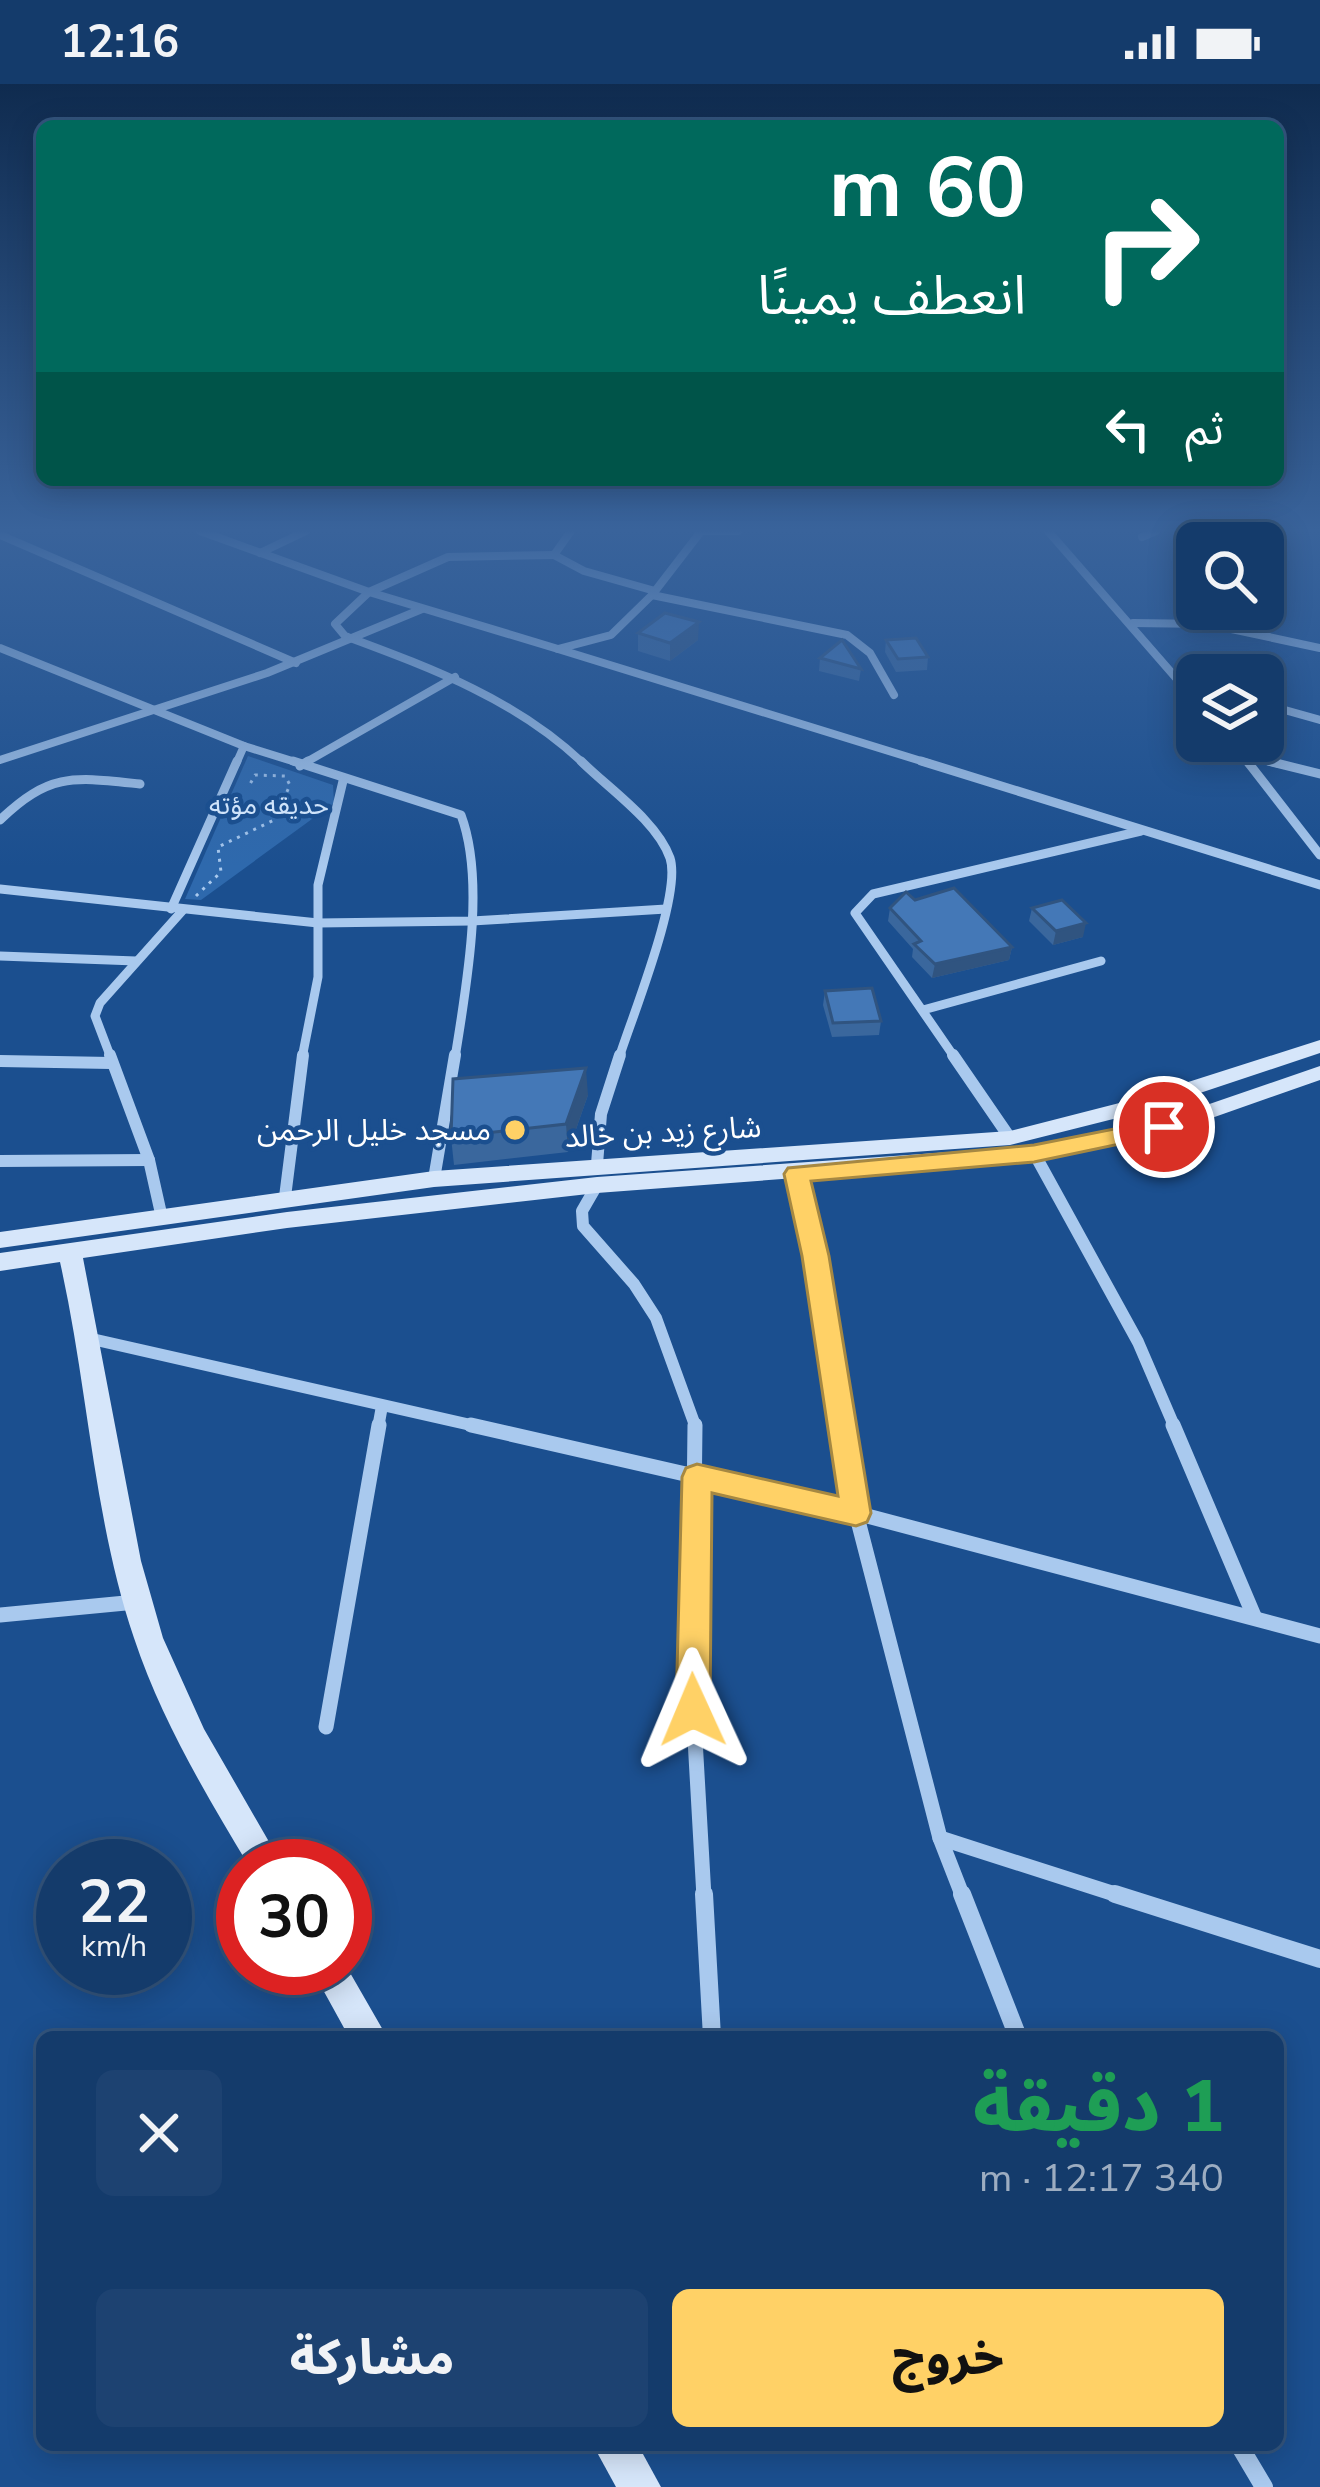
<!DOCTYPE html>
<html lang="ar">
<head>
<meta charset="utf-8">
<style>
  body { margin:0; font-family:"Nunito Sans","Noto Sans Arabic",sans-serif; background:#1d4271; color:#f1f3f6; direction:rtl; height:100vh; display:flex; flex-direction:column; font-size:45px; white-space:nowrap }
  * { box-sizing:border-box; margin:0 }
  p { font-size:39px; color:#9dadc1 }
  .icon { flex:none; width:66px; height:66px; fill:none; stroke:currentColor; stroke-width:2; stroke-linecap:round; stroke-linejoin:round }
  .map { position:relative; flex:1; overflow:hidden; direction:ltr }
  .details { position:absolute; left:36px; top:1947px; width:1248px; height:420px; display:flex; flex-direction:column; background:#143b6b; border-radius:18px; box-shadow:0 6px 30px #0003,0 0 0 3px #33557e; direction:rtl }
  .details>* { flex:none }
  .guide { position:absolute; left:36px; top:36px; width:1248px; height:366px; border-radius:18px; box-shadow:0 6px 30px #0003,0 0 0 3px #33557e; direction:rtl; background:#00695c; color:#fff; overflow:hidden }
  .tools { position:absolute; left:1176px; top:438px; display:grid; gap:24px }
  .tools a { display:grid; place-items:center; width:108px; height:108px; border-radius:18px; background:#143b6b; box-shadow:0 6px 30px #0003,0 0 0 3px #33557e; font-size:60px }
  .speed { position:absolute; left:36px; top:1755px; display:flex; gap:24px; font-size:60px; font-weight:700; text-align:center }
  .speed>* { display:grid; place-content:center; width:156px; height:156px; border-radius:50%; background:#143b6b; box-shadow:0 6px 30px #0003,0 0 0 3px #33557e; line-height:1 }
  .speed small { font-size:30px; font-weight:400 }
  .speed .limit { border:18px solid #d22; background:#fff; color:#111 }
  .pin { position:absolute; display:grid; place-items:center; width:102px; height:102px; color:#fff; margin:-51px; border:6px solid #fff; border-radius:50%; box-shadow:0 3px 12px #0007 }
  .me { position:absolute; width:132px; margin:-66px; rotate:359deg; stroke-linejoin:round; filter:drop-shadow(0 0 9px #0008) }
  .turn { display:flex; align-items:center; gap:42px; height:252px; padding:0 60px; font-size:54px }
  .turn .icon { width:156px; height:156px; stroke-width:2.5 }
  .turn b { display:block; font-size:84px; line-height:102px }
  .then { display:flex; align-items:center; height:114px; padding:0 60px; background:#0003; gap:24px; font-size:45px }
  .round { display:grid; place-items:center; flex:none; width:126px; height:126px; border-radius:18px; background:#1d4271 }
  .summary { display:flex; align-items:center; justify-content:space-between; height:204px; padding:0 60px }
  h1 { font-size:72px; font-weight:800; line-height:90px; color:#1e9e55 }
  .primary-button { display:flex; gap:24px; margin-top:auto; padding:24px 60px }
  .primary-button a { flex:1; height:138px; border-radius:18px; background:#ffd166; color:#111; font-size:48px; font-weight:800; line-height:138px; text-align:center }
  .primary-button a+a { background:#1d4271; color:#f1f3f6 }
  .status { display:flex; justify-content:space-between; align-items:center; height:84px; padding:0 60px; background:#143b6b; direction:ltr }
  .status svg { height:33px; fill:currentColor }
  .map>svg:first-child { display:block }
  .green { fill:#2e69ad }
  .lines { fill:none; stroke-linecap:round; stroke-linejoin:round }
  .path { stroke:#a9c9ee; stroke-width:3; stroke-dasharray:3 6; stroke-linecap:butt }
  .street-far4 { stroke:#a9c9ee; stroke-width:8 }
  .street-far3 { stroke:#a9c9ee; stroke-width:9 }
  .street-far2 { stroke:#a9c9ee; stroke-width:12 }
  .street-far1 { stroke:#a9c9ee; stroke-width:15 }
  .street { stroke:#a9c9ee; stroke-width:18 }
  .secondary { fill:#d6e6fa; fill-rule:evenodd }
  .wall { fill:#3a679d }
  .shaded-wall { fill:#305480 }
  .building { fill:#4478b7; stroke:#305480; stroke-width:3 }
  .route { fill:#ffd166; stroke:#a68842; stroke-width:3 }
  .poi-dot { fill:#ffd166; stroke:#1b4f8f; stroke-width:4.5 }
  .labels { text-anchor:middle; stroke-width:9; stroke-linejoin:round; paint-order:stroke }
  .far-park-label { font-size:27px; fill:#cfe3fa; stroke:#1b4f8f }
  .poi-label { font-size:30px; fill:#fff; stroke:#1b4f8f; text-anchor:end }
  .street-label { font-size:30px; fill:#fff; stroke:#1b4f8f }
</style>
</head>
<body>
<div class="status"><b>12:16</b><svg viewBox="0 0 49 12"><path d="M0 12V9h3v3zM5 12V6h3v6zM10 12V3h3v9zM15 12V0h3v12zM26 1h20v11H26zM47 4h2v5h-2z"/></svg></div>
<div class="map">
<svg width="1320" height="2403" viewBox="0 0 1320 2403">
  <rect width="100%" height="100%" fill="#1b4f8f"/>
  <!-- green -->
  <path class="green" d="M248 672 333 701 334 719 201 816 185 815Z"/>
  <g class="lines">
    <!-- path -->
    <path class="path" d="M196 812 221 788 218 763 274 736 290 701 285 692 255 691 249 702"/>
    <!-- street-far4 -->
    <g class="street-far4">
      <path d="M200 447 369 508 558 565 611 551 652 511 699 450"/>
      <path d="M571 447 554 471 584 487 655 507"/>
      <path d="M701 447H738"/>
      <path d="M1048 447 1197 618"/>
      <path d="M0 451 296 579"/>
      <path d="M1142 453 1156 447"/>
      <path d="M260 469 306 447"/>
      <path d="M554 471 448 473 369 508 335 540 345 552C431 584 516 615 584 680"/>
      <path d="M652 511 847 551 870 569 894 611"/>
      <path d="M1133 539 1208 540 1320 564"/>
      <path d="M0 564 244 662 302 680"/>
      <path d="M558 565 931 680"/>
      <path d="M1263 620 1320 636"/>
      <path d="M1231 657 1249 680"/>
      <path d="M1245 672 1280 680"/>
      <path d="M0 676 267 589 422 525"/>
      <path d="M236 680 244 662"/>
      <path d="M303 680 455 593"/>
    </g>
    <!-- street-far3 -->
    <g class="street-far3">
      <path d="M293 677 461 731C486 798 466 904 455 974"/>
      <path d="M581 677C608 704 657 737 670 774 682 810 632 933 619 974"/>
      <path d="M921 677 1320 801"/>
      <path d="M1247 677 1320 771"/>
      <path d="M1268 677 1320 690"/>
      <path d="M300 682 308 677"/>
      <path d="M0 736C50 688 74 693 140 700"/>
      <path d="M0 805 318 839 472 837 666 825"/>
      <path d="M171 825 237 677"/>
      <path d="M0 872 136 877"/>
      <path d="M923 926 1101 877"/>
      <path d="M111 974 95 932 100 919 183 826"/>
      <path d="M302 974 318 893V801L343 697"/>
      <path d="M955 974 855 829 873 810 1141 747"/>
    </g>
    <!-- street-far2 -->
    <g class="street-far2">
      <path d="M110 971 149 1076 162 1134"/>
      <path d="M953 971 1010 1054"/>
      <path d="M0 977 111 979"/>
      <path d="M1034 1069 1138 1258 1175 1344"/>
      <path d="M0 1077 149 1076"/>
      <path d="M597 1080 601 1030 620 971"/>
      <path d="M797 1090 816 1172 843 1344"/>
      <path d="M434 1095 455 971"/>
      <path d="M597 1101 582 1127 583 1142 634 1200 656 1234 696 1344"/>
      <path d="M285 1113 303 971"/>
      <path d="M92 1255 484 1344"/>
      <path d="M378 1344 382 1322"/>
    </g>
    <!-- street-far1 -->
    <g class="street-far1">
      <path d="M471 1341 856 1429 1320 1552"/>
      <path d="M695 1341 692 1602 704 1813"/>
      <path d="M842 1341 856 1429 940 1754 963 1813"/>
      <path d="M1173 1341 1254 1532"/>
      <path d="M0 1531 136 1518"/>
      <path d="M326 1643 379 1341"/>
      <path d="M940 1754 1124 1813"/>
    </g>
    <!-- street -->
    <g class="street">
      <path d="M704 1810 712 1953"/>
      <path d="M962 1810 1018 1953"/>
      <path d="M1115 1810 1320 1875"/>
      <path d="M1239 2361 1264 2403"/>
    </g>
    <!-- secondary -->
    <g class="secondary">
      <path d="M1320 956V969L1149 1026 1010 1061 434 1103 0 1164V1148L434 1087 1010 1047 1135 1015Z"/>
      <path d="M1320 982V996L1172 1048 1034 1076 597 1109 287 1144 83 1174 141 1477 163 1554 204 1645 283 1782H249C205 1709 161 1635 134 1554 93 1433 88 1302 60 1178L0 1187V1169L287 1128 597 1093 1034 1062 1160 1037Z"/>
      <path d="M345 1880 387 1953H349L311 1884H345Z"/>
      <path d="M593 2361H638L661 2403H616Z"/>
    </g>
  </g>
  <!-- wall -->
  <g class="wall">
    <path d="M638 549 698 556 670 577 638 567Z"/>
    <path d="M886 556 928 573 927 586 896 588 885 568Z"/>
    <path d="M820 574 861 585 859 597 819 587Z"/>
    <path d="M915 816 1012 863 1009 876 932 894 912 873 913 865 888 837 890 824Z"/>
    <path d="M1032 824 1083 853 1053 861 1029 837Z"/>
    <path d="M825 907 881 937 879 951 832 953 823 921Z"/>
    <path d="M588 1011 568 1068 454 1081 451 1053Z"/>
  </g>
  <!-- shaded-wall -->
  <g class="shaded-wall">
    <path d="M699 538 698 556 670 577V559Z"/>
    <path d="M1086 839 1083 853 1053 861 1056 847Z"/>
    <path d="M1012 863 1009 876 932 894 935 880Z"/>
    <path d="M586 984 588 1011 568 1068 566 1040Z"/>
  </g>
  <!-- building -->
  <g class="building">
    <path d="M665 529 699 538 670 559 638 549Z"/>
    <path d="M916 554 928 573 898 575 886 556Z"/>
    <path d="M842 556 861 585 820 574Z"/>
    <path d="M954 804 1012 863 935 880 914 860 921 857 890 824 906 808 915 816Z"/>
    <path d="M1062 816 1086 839 1056 847 1032 824Z"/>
    <path d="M872 904 881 937 833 939 825 907Z"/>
    <path d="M586 984 566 1040 451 1053 453 995Z"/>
  </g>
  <!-- sky -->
  <linearGradient id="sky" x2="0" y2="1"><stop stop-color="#0f2b4f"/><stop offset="0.57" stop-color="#39639b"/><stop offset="1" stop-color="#39639b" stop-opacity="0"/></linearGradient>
  <rect width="1320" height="783" fill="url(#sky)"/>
  <!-- route -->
  <path class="route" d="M1164 1035 1176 1043 1172 1049 1034 1078 811 1097 829 1172 871 1429 867 1438 856 1442 712 1409 710 1626 705 1637 693 1642 681 1637 676 1626 682 1393 686 1384 697 1380 838 1412 802 1172 784 1090 788 1084 1034 1061Z"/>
  <!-- markers -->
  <circle class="poi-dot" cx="515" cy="1046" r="12"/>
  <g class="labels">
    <!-- far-park labels -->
    <g class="far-park-label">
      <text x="269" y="730">حديقه مؤته</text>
    </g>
    <!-- poi labels -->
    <g class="poi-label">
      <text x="491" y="1056">مسجد خليل الرحمن</text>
    </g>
    <!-- street labels -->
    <g class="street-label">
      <text transform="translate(663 1048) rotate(-3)" y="10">شارع زيد بن خالد</text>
    </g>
  </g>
</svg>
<div class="tools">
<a><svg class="icon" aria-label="search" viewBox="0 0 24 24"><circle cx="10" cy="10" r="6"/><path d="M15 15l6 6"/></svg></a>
<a><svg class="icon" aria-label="layers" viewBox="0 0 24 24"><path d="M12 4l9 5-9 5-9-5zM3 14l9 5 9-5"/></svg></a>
</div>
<div class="speed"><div>22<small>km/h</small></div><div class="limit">30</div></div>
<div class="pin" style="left:1164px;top:1043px;background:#d93025"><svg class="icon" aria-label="arrive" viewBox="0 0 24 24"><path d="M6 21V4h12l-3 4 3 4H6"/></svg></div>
<svg class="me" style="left:693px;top:1626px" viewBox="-20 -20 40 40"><path d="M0-17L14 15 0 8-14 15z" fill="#ffd166" stroke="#fff" stroke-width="4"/></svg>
<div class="guide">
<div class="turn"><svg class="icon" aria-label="right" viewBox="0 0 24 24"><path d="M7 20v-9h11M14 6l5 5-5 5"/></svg><div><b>60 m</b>انعطف يمينًا</div></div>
<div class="then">ثم<svg class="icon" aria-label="left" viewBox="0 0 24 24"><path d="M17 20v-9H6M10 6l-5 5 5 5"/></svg></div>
</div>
<section class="details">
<div class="summary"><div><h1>1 دقيقة</h1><p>340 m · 12:17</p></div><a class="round"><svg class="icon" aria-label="close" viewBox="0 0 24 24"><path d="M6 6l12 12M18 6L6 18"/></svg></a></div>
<div class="primary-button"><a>خروج</a><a>مشاركة</a></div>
</section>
</div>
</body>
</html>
